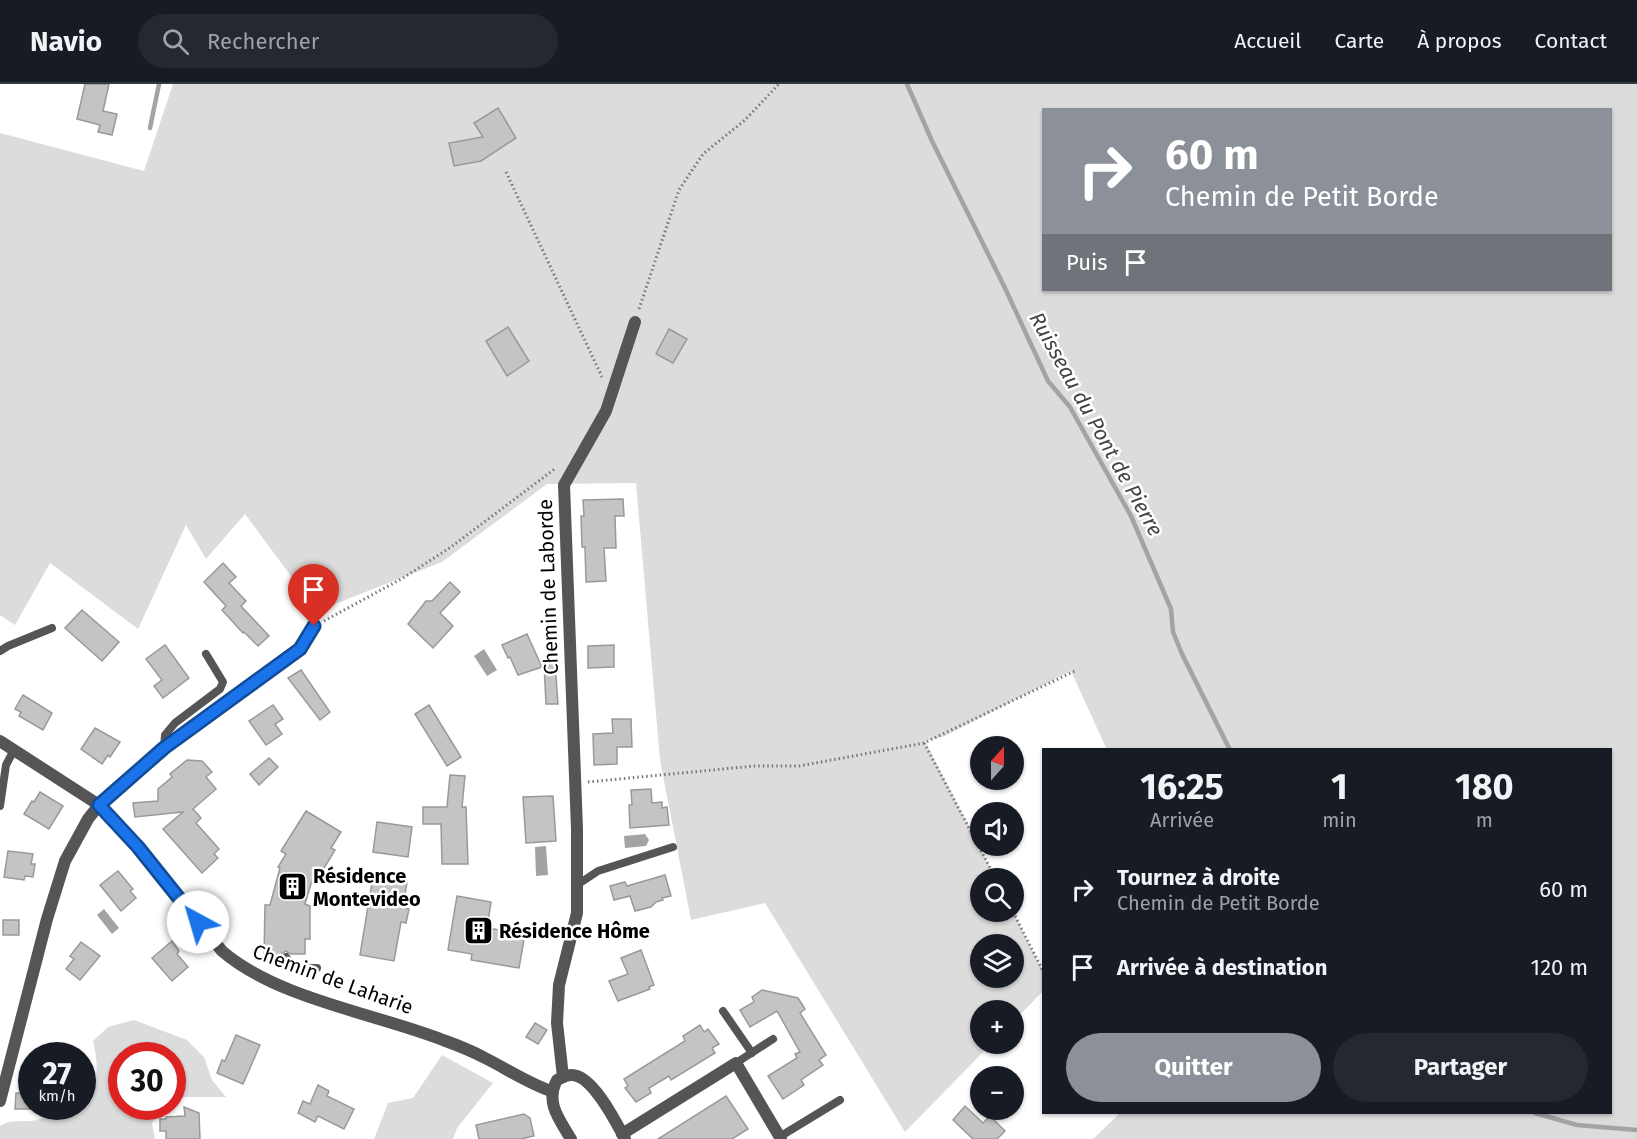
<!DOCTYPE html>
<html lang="fr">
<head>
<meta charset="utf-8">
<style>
  body { margin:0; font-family:"Fira Sans",sans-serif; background:#242831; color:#f1f3f6; height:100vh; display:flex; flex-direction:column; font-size:22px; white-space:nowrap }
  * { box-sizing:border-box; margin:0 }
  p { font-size:20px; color:#9ea1a6 }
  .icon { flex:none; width:33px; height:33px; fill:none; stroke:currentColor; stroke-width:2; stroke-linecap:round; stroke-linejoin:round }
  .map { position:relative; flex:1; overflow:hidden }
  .panel { position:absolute; left:1042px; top:664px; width:570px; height:366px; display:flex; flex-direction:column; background:#171b24; border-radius:0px; box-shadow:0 2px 4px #0004 }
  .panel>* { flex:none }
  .hud { position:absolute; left:1042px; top:24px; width:570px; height:183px; border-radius:0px; box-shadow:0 2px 4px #0004; background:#8c9099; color:#fff; overflow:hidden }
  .needle { width:39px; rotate:21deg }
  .buttons { position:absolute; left:970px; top:652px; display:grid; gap:12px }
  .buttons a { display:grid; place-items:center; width:54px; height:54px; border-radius:50%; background:#171b24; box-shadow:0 2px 4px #0004; font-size:30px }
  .speed { position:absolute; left:18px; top:958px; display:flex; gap:12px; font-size:30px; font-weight:700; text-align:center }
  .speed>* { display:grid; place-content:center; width:78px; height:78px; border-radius:50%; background:#171b24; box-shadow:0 2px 4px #0004; line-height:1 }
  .speed small { font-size:15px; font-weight:400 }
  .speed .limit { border:9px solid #d22; background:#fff; color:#111 }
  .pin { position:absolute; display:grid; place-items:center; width:51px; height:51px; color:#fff; margin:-62px -26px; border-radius:50% 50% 50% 0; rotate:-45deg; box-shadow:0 0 6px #0007 }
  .pin .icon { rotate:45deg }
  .me { position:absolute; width:66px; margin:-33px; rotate:321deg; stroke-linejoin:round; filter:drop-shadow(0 0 4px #0008) }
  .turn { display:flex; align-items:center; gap:21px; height:126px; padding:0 24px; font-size:27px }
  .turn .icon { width:78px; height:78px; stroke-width:2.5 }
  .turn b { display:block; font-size:42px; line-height:51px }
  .then { display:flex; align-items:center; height:57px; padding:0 24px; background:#0003; gap:12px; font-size:22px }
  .eta { display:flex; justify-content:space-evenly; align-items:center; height:102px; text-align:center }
  .eta b { font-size:36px; font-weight:700; line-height:42px }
  .primary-button { display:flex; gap:12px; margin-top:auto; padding:12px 24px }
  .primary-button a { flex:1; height:69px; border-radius:36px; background:#8c9099; color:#fff; font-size:24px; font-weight:700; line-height:69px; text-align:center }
  .primary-button a+a { background:#242831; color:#f1f3f6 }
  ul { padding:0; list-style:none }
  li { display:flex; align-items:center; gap:18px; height:78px; padding:0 24px }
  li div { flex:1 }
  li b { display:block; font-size:22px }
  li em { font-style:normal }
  header { display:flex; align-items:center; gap:36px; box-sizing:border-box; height:84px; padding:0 30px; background:#171b24; border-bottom:2px solid #363941 }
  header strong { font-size:28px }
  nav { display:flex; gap:33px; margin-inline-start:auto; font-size:21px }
  .search { width:420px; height:54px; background:#242831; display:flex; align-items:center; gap:15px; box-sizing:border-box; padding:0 21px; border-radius:33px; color:#9ea1a6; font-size:22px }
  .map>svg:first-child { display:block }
  .green { fill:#dcdcdc; fill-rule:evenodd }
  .water { fill:#a3a3a3 }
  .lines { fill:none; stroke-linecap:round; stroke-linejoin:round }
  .stream { stroke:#a3a3a3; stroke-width:4.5 }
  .building { fill:#c4c4c4; stroke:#999; stroke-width:1.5 }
  .path { stroke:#777; stroke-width:3; stroke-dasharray:1.5 3; stroke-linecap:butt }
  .lane { stroke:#555; stroke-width:8 }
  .street { stroke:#555; stroke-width:12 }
  .route-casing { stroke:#114b97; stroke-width:15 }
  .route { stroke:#1a73e8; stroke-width:10 }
  .labels { text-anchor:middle; stroke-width:5; stroke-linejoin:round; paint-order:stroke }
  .street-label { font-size:20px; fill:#000; stroke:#fff }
  .poi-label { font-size:20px; font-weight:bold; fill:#000; stroke:#fff; text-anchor:start }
  .water-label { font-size:21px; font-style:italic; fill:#444; stroke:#fff }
</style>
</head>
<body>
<header>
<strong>Navio</strong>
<div class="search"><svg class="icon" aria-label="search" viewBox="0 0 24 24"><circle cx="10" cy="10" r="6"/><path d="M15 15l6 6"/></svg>Rechercher</div>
<nav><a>Accueil</a><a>Carte</a><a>À propos</a><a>Contact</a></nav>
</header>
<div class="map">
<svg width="1637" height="1055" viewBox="0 0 1637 1055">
  <rect width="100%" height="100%" fill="#fff"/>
  <!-- green -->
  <g class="green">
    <path d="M173 0H1637V1055H1093L1120 1029H1611V666H1107L1071 587 945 652 925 657 996 795H981V828H1013L1044 889V906L1014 937V927H981V960H991L905 1048 765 819 691 836 660 676 636 399 547 400 442 478 317 527 245 430 206 475 186 441 138 545 50 479 15 541 0 531V49L144 87ZM1044 26H1611V206H1044ZM981 861H1014V894H981Z"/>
    <path d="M134 936 187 956 204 973 212 996 226 1013H185L173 1016 172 972H122V1023H163L152 1039 155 1055H0V1042C10 1035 20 1038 32 1037 49 1034 64 1023 82 1023L83 1016C101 998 98 980 93 957L108 943Z"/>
    <path d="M442 971 493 999 457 1044 453 1055H374L388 1019 413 1014Z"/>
  </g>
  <!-- water -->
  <g class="water">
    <path d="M484 565 497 586 487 592 474 572Z"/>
    <path d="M645 750 649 756 646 762 625 764 624 752Z"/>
    <path d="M546 762 548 791 536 792 535 763Z"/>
    <path d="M104 825 119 844 112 850 97 831Z"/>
  </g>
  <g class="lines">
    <!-- stream -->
    <g class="stream">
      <path d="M907 0 932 57 1004 202 1048 297 1070 323 1131 432 1171 525 1173 548 1182 570 1230 666"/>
      <path d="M150 44 159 0"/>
      <path d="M1535 1029 1577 1041 1637 1046"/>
    </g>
  </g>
  <!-- building -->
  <g class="building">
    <path d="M85 0H109L103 27 117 30 112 51 98 48 100 41 77 35Z"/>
    <path d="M498 24 516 54 481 77 454 82 449 59 483 53 474 39Z"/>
    <path d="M508 243 529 277 507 292 486 257Z"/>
    <path d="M669 245 687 255 673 279 656 270Z"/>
    <path d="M623 415 624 432H615L616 464H604L606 497 586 498 585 463H582L581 432H584L583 416Z"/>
    <path d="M223 479 236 493 229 499 246 517 241 522 269 552 258 562 244 548 243 549 222 526 226 522 204 498Z"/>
    <path d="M450 498 460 508 440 529 453 542 433 564 408 540 426 517H432Z"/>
    <path d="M82 526 119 558 102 577 65 544Z"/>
    <path d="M527 550 542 583 518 591 510 573 508 574 502 561Z"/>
    <path d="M165 561 189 594 163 614 154 602 162 596 146 575Z"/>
    <path d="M614 561V583L588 584V562Z"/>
    <path d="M544 579H555L558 620H546Z"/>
    <path d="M301 586 330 628 320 636 288 594Z"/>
    <path d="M23 611 52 629 43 646 19 632 21 628 15 625Z"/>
    <path d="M273 621 283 635 275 640 282 650 266 661 249 637Z"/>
    <path d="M429 621 461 673 447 682 415 630Z"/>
    <path d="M612 635H631L632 663H617V680L594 681 593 650 613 649Z"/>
    <path d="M95 644 120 658 110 673 108 671 102 680 81 665Z"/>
    <path d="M269 674 278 683 259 701 250 690Z"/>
    <path d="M187 676 202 677 212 688 206 693 216 705 193 725 201 734 196 739 219 765 214 770 218 774 202 789 163 745 183 728 135 733 133 719 158 717V705L172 693 170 690Z"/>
    <path d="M450 691 465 692 462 723H466L468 780H442L441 740H423V723H447Z"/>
    <path d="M651 705 652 719 662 718V724L667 723 669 741 630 744 629 721H632L631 706Z"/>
    <path d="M40 708 63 722 49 745 24 730 32 717 34 718Z"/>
    <path d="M553 712 556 757 526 759 523 713Z"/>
    <path d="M306 727 341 748 331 764 335 766 318 794 313 793 305 820 310 822V855H305V870H291L286 867 282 869 280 872H264L265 821H270L280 784 278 783 286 770 281 767Z"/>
    <path d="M377 738 412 743 408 773 373 768Z"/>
    <path d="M8 767 33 770 31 780H35L33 793 25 792 24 796 4 793Z"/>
    <path d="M118 787 133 805 130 807 136 814 121 827 100 801Z"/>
    <path d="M665 791 671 812 662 814 663 816 656 818 651 823 635 827 630 812 614 816 610 802 625 798 627 802Z"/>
    <path d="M373 792 407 798 403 823 409 825 406 839 401 838 394 877 360 871Z"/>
    <path d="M457 812 491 818 487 844 525 850 519 884 471 876 472 870 448 866Z"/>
    <rect x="3" y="836" width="16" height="15"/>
    <path d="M172 857 179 867 177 870 188 883 172 897 152 874Z"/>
    <path d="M81 858 100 872 80 896 66 885 74 875 70 872Z"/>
    <path d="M641 866 654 901 649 903 650 905 618 917 609 897 628 890 621 874Z"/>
    <path d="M762 906 798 914 805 925 800 929 826 971 819 976 823 981 801 996 804 1001 783 1015 768 992 797 974 795 970 800 968 777 927 750 943 740 926 754 918 752 913Z"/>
    <path d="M535 939 547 946 538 960 526 953Z"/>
    <path d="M700 941 704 948 708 945 719 960 712 964 715 969 671 996 669 992 649 1004 651 1009 636 1018 625 1004 628 1002 624 995 685 957 683 952Z"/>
    <path d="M236 951 260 961 243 1000 217 989 222 976 225 977Z"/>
    <path d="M318 1001 329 1007 327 1012 354 1025 344 1045 318 1032 315 1038 298 1029 303 1017 310 1020Z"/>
    <path d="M16 1009H32V1025H15Z"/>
    <path d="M726 1012 748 1045 732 1055H658Z"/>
    <path d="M965 1022 983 1039 990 1032 1005 1047 997 1055H973L953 1036Z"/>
    <path d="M184 1023 199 1029 200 1055H166V1047H160V1035H166V1033L185 1032Z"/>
    <path d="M524 1030 530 1034 534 1052 521 1055H479L476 1041Z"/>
  </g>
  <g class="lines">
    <!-- path -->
    <g class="path">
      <path d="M506 88 602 293"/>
      <path d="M639 225 679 106 703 70 745 36 779 0"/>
      <path d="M324 537 403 494 451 463 556 384"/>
      <path d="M924 659 996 795"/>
      <path d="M588 698 754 682H799L924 659 1077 586"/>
      <path d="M1013 828 1044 889"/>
    </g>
    <!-- lane -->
    <g class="lane">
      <path d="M0 567 8 562 52 544"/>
      <path d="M164 664 165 651 175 639 220 605 223 598 206 570"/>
      <path d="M0 722 6 681 14 666"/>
      <path d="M577 801 598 787 673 763"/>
      <path d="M286 873C293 885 304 884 317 884"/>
      <path d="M723 927 752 969"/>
      <path d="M736 979 773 955"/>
      <path d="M781 1052 840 1016"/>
    </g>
    <!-- street -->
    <g class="street">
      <path d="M0 657 99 721 138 763 222 867C278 915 374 929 443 956 457 961 472 967 485 974 507 985 528 999 551 1007"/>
      <path d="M563 993 557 939 559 901 577 829V745L564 401 606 327 635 238"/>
      <path d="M0 1017 47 835 65 777 88 735 99 721 164 664 300 565 314 542"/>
      <path d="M622 1050 736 979 781 1055"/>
      <path d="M571 1055C559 1035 545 1018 557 996 561 994 566 991 571 991 592 990 616 1038 625 1055"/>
    </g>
  </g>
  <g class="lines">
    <defs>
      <path id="route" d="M198 838 138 763 99 721 164 664 300 565 314 542"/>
    </defs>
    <!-- route casing -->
    <use href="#route" class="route-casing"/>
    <!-- route -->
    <use href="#route" class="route"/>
  </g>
  <!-- icons -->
  <defs>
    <symbol id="building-square" viewBox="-11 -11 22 22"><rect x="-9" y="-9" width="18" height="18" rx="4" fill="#000" stroke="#fff"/><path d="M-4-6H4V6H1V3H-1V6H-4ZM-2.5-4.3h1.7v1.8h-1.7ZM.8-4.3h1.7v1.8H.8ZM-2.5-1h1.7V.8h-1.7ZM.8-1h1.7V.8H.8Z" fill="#fff"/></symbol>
  </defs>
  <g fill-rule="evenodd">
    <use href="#building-square" x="276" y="786" width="33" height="33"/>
    <use href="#building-square" x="462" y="830" width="33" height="33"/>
  </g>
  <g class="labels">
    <!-- street labels -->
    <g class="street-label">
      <text transform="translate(548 503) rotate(-92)" y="7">Chemin de Laborde</text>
      <text transform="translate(333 895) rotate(20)" y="7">Chemin de Laharie</text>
    </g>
    <!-- poi labels -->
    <g class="poi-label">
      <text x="313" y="799">Résidence<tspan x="313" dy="23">Montevideo</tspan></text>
      <text x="499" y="854">Résidence Hôme</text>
    </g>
    <!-- water labels -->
    <g class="water-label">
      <text transform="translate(1096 340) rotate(61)" y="7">Ruisseau du Pont de Pierre</text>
    </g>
  </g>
</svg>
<div class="buttons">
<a><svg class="needle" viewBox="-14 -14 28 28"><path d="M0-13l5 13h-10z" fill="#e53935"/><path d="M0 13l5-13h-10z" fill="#9ea1a6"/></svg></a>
<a><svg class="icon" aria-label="sound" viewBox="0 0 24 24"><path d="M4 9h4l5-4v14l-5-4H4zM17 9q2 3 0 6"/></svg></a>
<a><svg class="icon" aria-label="search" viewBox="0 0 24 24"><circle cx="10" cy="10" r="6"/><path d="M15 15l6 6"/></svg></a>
<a><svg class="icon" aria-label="layers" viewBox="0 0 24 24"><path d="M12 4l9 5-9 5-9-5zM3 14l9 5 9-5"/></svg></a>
<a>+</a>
<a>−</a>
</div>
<div class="speed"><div>27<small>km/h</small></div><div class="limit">30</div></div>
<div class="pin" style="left:314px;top:542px;background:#d93025"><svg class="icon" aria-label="arrive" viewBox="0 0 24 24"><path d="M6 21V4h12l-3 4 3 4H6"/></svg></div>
<svg class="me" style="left:198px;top:838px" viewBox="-20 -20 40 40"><circle r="19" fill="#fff"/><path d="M0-13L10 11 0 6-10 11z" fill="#1a73e8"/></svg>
<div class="hud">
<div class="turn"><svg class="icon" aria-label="right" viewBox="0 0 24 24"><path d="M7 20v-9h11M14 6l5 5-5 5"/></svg><div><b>60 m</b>Chemin de Petit Borde</div></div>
<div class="then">Puis<svg class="icon" aria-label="arrive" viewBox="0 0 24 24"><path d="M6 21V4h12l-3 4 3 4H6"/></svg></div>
</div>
<section class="panel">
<div class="eta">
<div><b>16:25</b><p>Arrivée</p></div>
<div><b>1</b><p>min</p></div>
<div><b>180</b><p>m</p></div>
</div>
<ul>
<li><svg class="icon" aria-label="right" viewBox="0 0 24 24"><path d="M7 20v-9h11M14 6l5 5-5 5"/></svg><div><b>Tournez à droite</b><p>Chemin de Petit Borde</p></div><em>60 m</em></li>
<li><svg class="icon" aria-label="arrive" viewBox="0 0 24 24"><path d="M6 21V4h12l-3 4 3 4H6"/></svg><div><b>Arrivée à destination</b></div><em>120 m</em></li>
</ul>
<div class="primary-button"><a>Quitter</a><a>Partager</a></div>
</section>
</div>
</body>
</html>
